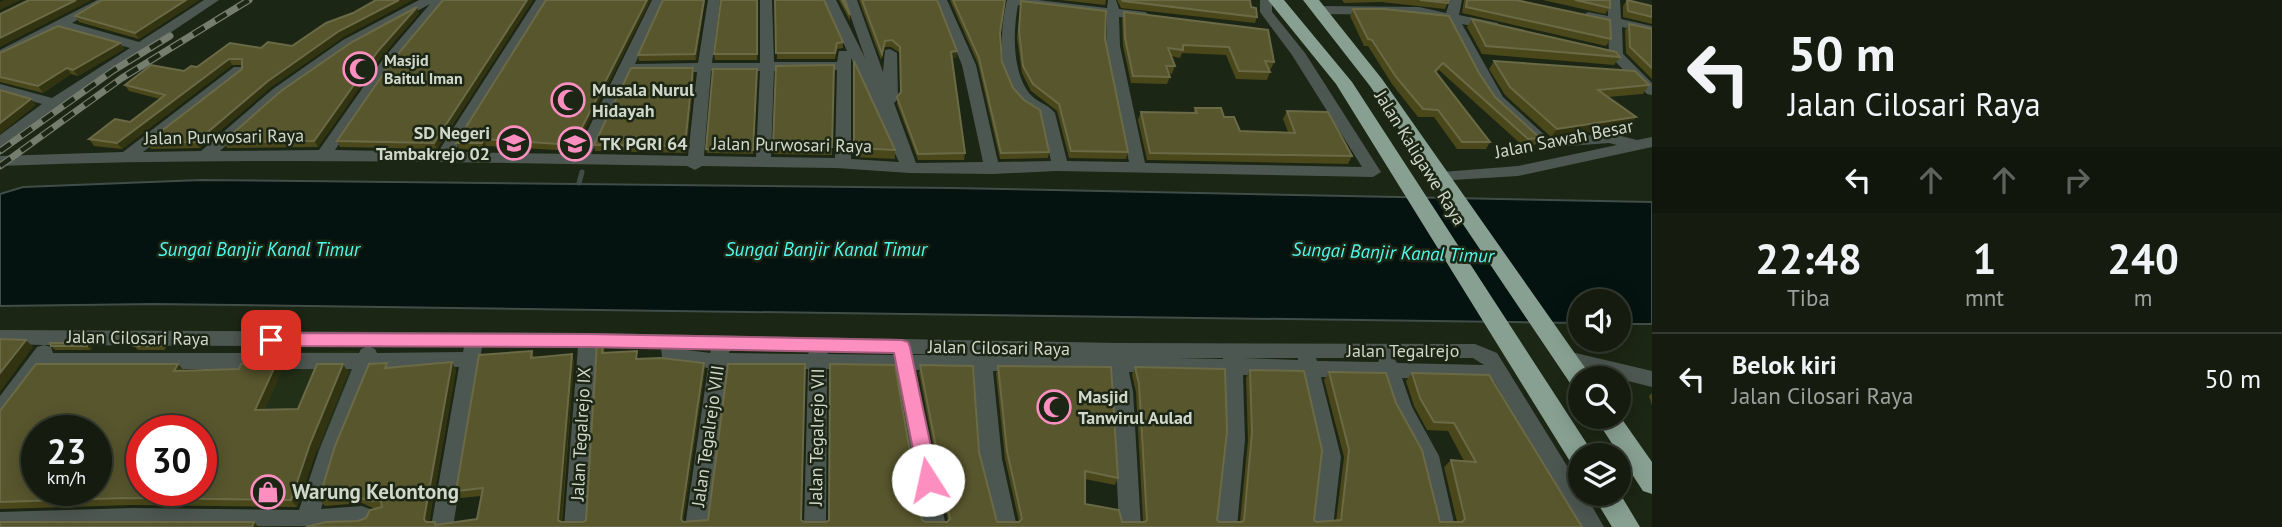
<!DOCTYPE html>
<html lang="id">
<head>
<meta charset="utf-8">
<style>
  body { margin:0; font-family:"PT Sans",sans-serif; background:#22291d; color:#f1f3f6; height:100vh; display:flex; flex-direction:column; font-size:26px; white-space:nowrap }
  * { box-sizing:border-box; margin:0 }
  p { font-size:23px; color:#9da19e }
  .icon { flex:none; width:38px; height:38px; fill:none; stroke:currentColor; stroke-width:2; stroke-linecap:round; stroke-linejoin:round }
  .map { position:relative; flex:1; overflow:hidden }
  .side { display:flex; flex-direction:column; background:#151c0f; width:630px }
  .side>* { flex:none }
  .hud { background:#151c0f; color:#f1f3f6; overflow:hidden }
  .controls { position:absolute; left:1568px; top:289px; display:grid; gap:14px }
  .controls a { display:grid; place-items:center; width:63px; height:63px; border-radius:50%; background:#151c0f; box-shadow:0 4px 18px #0003,0 0 0 2px #343a2f; font-size:35px }
  .speed { position:absolute; left:21px; top:415px; display:flex; gap:14px; font-size:35px; font-weight:700; text-align:center }
  .speed>* { display:grid; place-content:center; width:91px; height:91px; border-radius:50%; background:#151c0f; box-shadow:0 4px 18px #0003,0 0 0 2px #343a2f; line-height:1 }
  .speed small { font-size:18px; font-weight:400 }
  .speed .limit { border:10px solid #d22; background:#fff; color:#111 }
  .pin { position:absolute; display:grid; place-items:center; width:60px; height:60px; color:#fff; margin:-30px; border-radius:14px; box-shadow:0 4px 10px #0006 }
  .me { position:absolute; width:77px; margin:-38px; rotate:350deg; stroke-linejoin:round; filter:drop-shadow(0 0 5px #0008) }
  .turn { display:flex; align-items:center; gap:24px; height:147px; padding:0 21px; font-size:32px }
  .turn .icon { width:91px; height:91px; stroke-width:2.5 }
  .turn b { display:block; font-size:49px; line-height:60px }
  .lanes { display:flex; align-items:center; height:66px; padding:0 21px; background:#0003; justify-content:center; gap:35px; direction:ltr }
  .lanes .off { opacity:.35 }
  .eta { display:flex; justify-content:space-evenly; align-items:center; height:119px; text-align:center }
  .eta b { font-size:42px; font-weight:700; line-height:49px }
  ul { padding:0; list-style:none }
  li { display:flex; align-items:center; gap:21px; height:91px; padding:0 21px; border-top:2px solid #343a2f }
  li div { flex:1 }
  li b { display:block; font-size:26px }
  li em { font-style:normal }
  main { display:flex; flex:1; min-height:0 }
  .map>svg:first-child { display:block }
  .built { fill:#233018 }
  .water { fill:#041210; stroke:#414d48; stroke-width:2 }
  .lines { fill:none; stroke-linecap:round; stroke-linejoin:round }
  .stream { stroke:#414d48; stroke-width:5 }
  .minor { fill:#4d5751; fill-rule:evenodd }
  .highway { fill:#87a092; fill-rule:evenodd }
  .rail-casing { stroke:#757d6e; stroke-width:7 }
  .rail { stroke:#1c2614; stroke-width:4.5; stroke-dasharray:13; stroke-linecap:butt }
  .wall { fill:#4a471a }
  .shaded-wall { fill:#323310 }
  .building { fill:#58562d; stroke:#6b6a46; stroke-width:2; fill-rule:evenodd }
  .route { fill:#fd8ec0; stroke:#a45c7d; stroke-width:2 }
  .labels { text-anchor:middle; stroke-width:5; stroke-linejoin:round; paint-order:stroke }
  .far-poi-label { font-size:16px; font-weight:bold; fill:#d0d7cb; stroke:#1c2614; text-anchor:start }
  .poi-label { font-size:18px; font-weight:bold; fill:#d0d7cb; stroke:#1c2614; text-anchor:start }
  .street-label { font-size:18px; fill:#d0d7cb; stroke:#1c2614 }
  .water-label { font-size:19px; font-style:italic; fill:#50faee; stroke:#1c2614 }
  .near-poi-label { font-size:21px; font-weight:bold; fill:#d0d7cb; stroke:#1c2614; text-anchor:start }
</style>
</head>
<body>
<main>
<div class="map">
<svg width="1652" height="527" viewBox="0 0 1652 527">
  <rect width="100%" height="100%" fill="#1c2614"/>
  <!-- built -->
  <path class="built" d="M355 351 364 355 326 451 223 455 256 353Z"/>
  <!-- water -->
  <path class="water" d="M201 180 950 188 1652 202V324H1619V301H1580V323L153 304 0 306V194L23 187Z"/>
  <g class="lines">
    <!-- stream -->
    <path class="stream" d="M579 183 582 172"/>
    <!-- minor -->
    <g class="minor">
      <path d="M97 0H113L72 23 139 42 204 0H219L0 147V135L42 104 0 92V84L52 98 130 48 62 29 0 59V50Z"/>
      <path d="M419 0H447L393 65 335 150 438 152 536 0H548L508 61 454 152 576 154 652 0H664L635 64 698 63 708 0H720L712 63H760V0H772L774 62H837L839 51H847L824 0H836L865 58 845 0H857L883 72 885 50 890 49 897 53 898 99 894 103 916 163 983 162 962 65 935 0H947L976 65 998 162 1051 161 1041 115C1035 111 1027 108 1022 103 996 79 1000 30 1007 0H1038L1107 8 1108 0H1116L1119 9 1145 12 1151 16 1145 20 1119 17 1120 46 1145 163 1362 167 1292 55 1260 12V0H1272V12L1305 53 1381 172 1373 177 1056 171 993 174 910 173 836 168 702 166 695 170 687 166C458 162 229 157 0 166V156L123 152 234 67H244V73L143 152 201 151 273 89 343 40ZM430 4 383 59 319 150 220 151 283 95 353 46ZM1018 5 1107 15 1106 46 1129 162 1067 161 1055 113C1048 104 1036 102 1029 93 1012 71 1013 31 1018 5ZM851 58 899 162 851 159ZM837 70 835 158 771 157 774 71ZM711 71H760L756 157 704 156ZM631 72H697L688 156 591 154Z"/>
      <path d="M1450 0H1462L1459 15 1498 23V29L1493 30 1462 24 1503 97 1550 140 1609 133 1637 140 1652 137V147L1518 176 1436 181 1434 177 1436 173 1442 172 1518 166 1617 145 1609 143 1542 148 1493 103 1477 79 1448 21 1419 15 1319 14 1313 10 1319 6 1419 7 1446 13Z"/>
      <path d="M1608 0H1620L1621 19 1652 26V34L1622 27 1623 54 1652 83V95L1647 94 1609 55 1608 24 1582 16 1588 12 1608 16Z"/>
      <path d="M0 330 588 333 1116 343 1475 344 1497 353 1580 487V494H1585L1604 527H1581L1494 381 1402 378 1412 407 1439 456 1455 527H1433L1418 457 1392 409 1382 378 1321 377 1341 457 1333 527H1311L1319 457 1301 376 1243 375 1245 440 1237 527H1215L1225 440 1224 374 1129 372 1133 392 1141 527H1119L1113 392 1110 372 993 371 1002 459 1017 527H995L980 459 974 371 916 370 946 527H924L897 370 827 369 826 527H804L808 369H727L707 527H685L708 368 663 363 661 349 597 348 586 527H564L578 347H482L453 527H431L459 367 372 369 338 453 321 509 362 506 370 509 373 516 370 523 362 526 0 527V512L133 508 299 510 318 453 352 369H42L7 417 0 419V396L37 347 44 345 0 344ZM44 345 464 347 463 352 377 353 375 349 368 346 361 349 359 353H53L51 347ZM680 349 711 350 710 353ZM730 350 809 352 808 354 729 353ZM827 352 894 353V355L828 354ZM913 354 972 355H973H913ZM1177 358H1223V359ZM1243 358H1298V360ZM1316 358H1380L1378 362 1317 361ZM1394 358H1473L1484 365 1397 363Z"/>
      <path d="M1567 351 1652 371V387L1560 364 1557 359 1560 354Z"/>
    </g>
    <!-- highway -->
    <g class="highway">
      <path d="M1268 0H1284L1352 82 1589 447 1593 455H1580V466L1571 463 1336 84Z"/>
      <path d="M1303 0H1319L1382 79 1588 372 1591 378H1580V388L1572 386 1370 86Z"/>
      <path d="M1619 415 1652 462V494L1643 491 1594 416Z"/>
      <path d="M1619 492 1640 527H1612L1592 494Z"/>
    </g>
    <defs>
      <g id="rail">
        <path d="M0 151 114 70 170 36"/>
        <path d="M0 166 122 78 249 0"/>
      </g>
    </defs>
    <!-- rail casing -->
    <use href="#rail" class="rail-casing"/>
    <!-- rail -->
    <use href="#rail" class="rail"/>
  </g>
  <!-- wall -->
  <g class="wall">
    <path d="M102 0H199L139 39 79 22 75 16Z"/>
    <path d="M443 0H533L437 149 340 147 337 141Z"/>
    <path d="M546 0 574 151 486 146 484 150 459 149 456 143Z"/>
    <path d="M705 0 696 60 639 61 638 55Z"/>
    <path d="M757 0V60H715L714 54Z"/>
    <path d="M775 0 843 42V48L837 49 835 59H777Z"/>
    <path d="M839 0H845L850 15V21Z"/>
    <path d="M859 0H937L957 51 956 58H952L965 153 964 160H918L897 104V97L900 93V53L891 47H884L881 60Z"/>
    <path d="M950 0H1005L1000 33 1002 62 1013 88 1049 152 1048 158 1000 159 978 64Z"/>
    <path d="M1060 0H1106L1105 5Z"/>
    <path d="M1117 0H1249L1251 7 1257 17 1255 23 1121 8Z"/>
    <path d="M1342 0H1449L1445 9 1381 2 1344 3Z"/>
    <path d="M1464 0H1516L1611 39 1606 46 1462 13Z"/>
    <path d="M1543 0H1610V8L1605 14Z"/>
    <path d="M1627 0 1652 6V24L1623 17V6Z"/>
    <path d="M1021 1 1105 39 1128 152 1126 159 1069 158 1057 111 1031 91 1022 73 1017 38Z"/>
    <path d="M1353 9 1479 73 1495 97 1540 138 1535 145 1523 146 1439 70 1436 73 1490 142 1486 149H1457L1434 117H1418L1392 84 1368 46H1364L1350 16Z"/>
    <path d="M1124 12 1274 62 1271 69H1269L1270 72 1267 80 1236 79 1226 55 1182 53 1180 58 1171 56 1175 66 1172 74 1169 73 1170 77 1167 84 1131 83 1123 46 1122 20Z"/>
    <path d="M419 13 381 57 318 147 227 148 223 142Z"/>
    <path d="M1472 19 1620 57 1614 65 1482 54 1467 27Z"/>
    <path d="M1629 24 1652 29V79L1626 53 1625 30Z"/>
    <path d="M342 38 271 87 200 148 151 149 146 143 242 69V65H232L122 149 94 146 89 139 130 122 160 99 129 91 125 85 184 71 261 48 292 46Z"/>
    <path d="M120 43 124 49 78 76 71 74 43 93 0 82V53Z"/>
    <path d="M854 61 895 150V159L854 157Z"/>
    <path d="M1494 61 1649 85 1643 94 1608 97 1636 117 1629 126 1551 137 1505 95 1489 69Z"/>
    <path d="M834 65 832 155 774 154 773 146Z"/>
    <path d="M757 74 753 154 707 153 706 149Z"/>
    <path d="M694 75 686 153 595 151 594 145Z"/>
    <path d="M1195 108 1224 117 1240 131 1288 132 1283 119 1287 111 1352 156 1348 164 1147 160 1138 120 1141 112 1193 113Z"/>
    <path d="M88 343 92 348 91 350H55L51 346Z"/>
    <path d="M603 343 605 353 638 359 704 363 705 370 683 522 802 520 804 522 922 520 925 522H948L919 373 920 365 979 452 997 522H1019L1005 459 996 374 998 366 1118 478 1115 485 1085 479V504L1122 522H1143L1136 392 1132 375 1135 367 1217 520 1219 522H1240L1248 440 1246 378 1250 370 1314 520 1317 522 1336 521 1344 457 1324 380 1329 372 1396 403 1440 522H1457L1444 467 1451 460 1464 461 1448 431 1427 430 1414 406 1406 381 1412 373 1582 527H306L358 521 366 518 375 508H373L362 503 325 506 319 499 389 368 452 362 456 370 429 522H435L437 525 477 519 481 496 460 498 456 491 532 351 534 358 572 354 574 362 562 522H583L586 520Z"/>
    <path d="M162 344 166 348 164 350H138L134 346Z"/>
    <path d="M178 364 184 370 281 372 264 410 298 409 343 364 348 372 316 452 297 507 133 505 0 509V411Z"/>
    <path d="M1652 393V406L1649 396Z"/>
  </g>
  <!-- shaded-wall -->
  <g class="shaded-wall">
    <path d="M4 0H21L0 10V2Z"/>
    <path d="M76 0H92L0 47V38Z"/>
    <path d="M186 0H199L139 39 135 33Z"/>
    <path d="M399 0H413L342 38 271 87 200 148 196 142 268 81 339 31Z"/>
    <path d="M527 0H533L437 149 434 143Z"/>
    <path d="M647 0H651L574 151 573 145Z"/>
    <path d="M704 0H705L696 60 695 54Z"/>
    <path d="M417 7 419 13 381 57 318 147 314 141 378 51Z"/>
    <path d="M120 43 124 49 78 76 73 70Z"/>
    <path d="M957 51 956 58 950 59 951 52Z"/>
    <path d="M229 59 232 65 122 149 117 143Z"/>
    <path d="M67 68 71 74 43 93 38 86Z"/>
    <path d="M693 68 694 75 686 153 685 146Z"/>
    <path d="M31 99 36 105 0 134V123Z"/>
    <path d="M1636 117 1629 126 1551 137 1557 129Z"/>
    <path d="M484 139 486 146 484 150 482 143Z"/>
    <path d="M26 340 33 347 0 392V373Z"/>
    <path d="M88 343 92 348 91 350 87 346Z"/>
    <path d="M572 354 574 362 561 527 558 520Z"/>
    <path d="M452 362 456 370 428 527 424 519Z"/>
    <path d="M704 363 705 370 682 527 681 519Z"/>
    <path d="M178 364 185 372 174 371Z"/>
    <path d="M276 364 281 372 260 418 255 410Z"/>
    <path d="M343 364 348 372 316 452 297 507 291 500 310 444Z"/>
    <path d="M254 522 259 527H252Z"/>
  </g>
  <!-- building -->
  <g class="building">
    <path d="M29 0H76L0 38V14Z"/>
    <path d="M102 0H186L135 33 75 16Z"/>
    <path d="M376 0H399L339 31 268 81 196 142 146 143 242 69V59H229L117 143 89 139 115 119 130 122 165 95 125 85 151 65 184 71 191 66 197 67 230 43 261 48 268 42 292 46 326 23 353 13Z"/>
    <path d="M443 0H527L434 143 337 141 393 60Z"/>
    <path d="M546 0H647L573 145 484 139 482 143H456Z"/>
    <path d="M663 0H704L695 54 638 55Z"/>
    <path d="M721 0H757V54H714Z"/>
    <path d="M775 0H824L843 42 837 43 835 53H776Z"/>
    <path d="M842 0H845L850 15Z"/>
    <path d="M862 0H937L957 51 951 52 965 153 918 154 897 97 901 92 900 47 892 40 885 41 882 54Z"/>
    <path d="M953 0H1005L1000 33 1002 62 1013 88 1024 100 1040 110 1049 152 1001 153 979 58Z"/>
    <path d="M1122 0H1250L1251 7 1256 8 1257 17 1123 1Z"/>
    <path d="M1420 0H1449L1448 3Z"/>
    <path d="M1467 0H1516L1610 20 1611 39 1466 7Z"/>
    <path d="M1575 0H1610V8Z"/>
    <path d="M1627 0 1652 6V17L1628 11Z"/>
    <path d="M1021 1 1106 11 1105 39 1128 152 1071 151 1059 104 1033 84 1023 66 1019 31Z"/>
    <path d="M417 7 378 51 314 141 223 142 281 91 352 42Z"/>
    <path d="M1353 9H1384L1449 16 1479 73 1495 97 1540 138 1528 139 1443 63 1435 71 1490 142H1462L1438 110 1423 109 1396 77 1372 40 1368 39Z"/>
    <path d="M1124 12 1268 30 1274 62 1265 61 1270 72 1239 71 1229 47 1183 45V50L1168 48 1175 66H1166L1170 77 1133 76 1125 38Z"/>
    <path d="M1472 19 1616 52 1620 57 1486 46Z"/>
    <path d="M1629 24 1652 29V68L1630 47Z"/>
    <path d="M58 26 120 43 73 70 67 68 38 86 0 77V53Z"/>
    <path d="M854 61 895 150 854 148Z"/>
    <path d="M1494 61 1635 71 1649 85 1598 90 1636 117 1557 129 1510 87Z"/>
    <path d="M834 65 832 147 773 146 776 66Z"/>
    <path d="M631 68H693L685 146 594 145Z"/>
    <path d="M713 69H757L753 150 706 149Z"/>
    <path d="M0 90 31 99 0 123Z"/>
    <path d="M1195 108H1221L1224 117H1234L1240 131 1295 133 1287 111 1328 112 1352 156 1150 153 1141 112 1197 113Z"/>
    <path d="M0 339 26 340 0 373Z"/>
    <path d="M50 343H88L87 346H51Z"/>
    <path d="M597 343H603L602 353 637 351 636 359 661 358 704 363 681 519 683 522 708 520 728 364H805L801 520 804 522H826L829 520 830 364 895 365 922 520 925 522H947L950 519 920 365 973 366 979 452 997 522H1019L1022 519 1007 451 998 366 1111 367 1118 478 1085 471V504L1119 510 1122 522H1145L1147 520 1139 384 1135 367 1225 369 1227 432 1217 520 1219 522H1242L1244 520 1252 432 1250 370 1304 371 1322 450 1314 520 1317 522 1341 520 1349 450 1329 372 1386 373 1396 403 1422 450 1440 522H1462L1465 519 1451 460 1476 462 1454 423 1434 422 1420 398 1412 373 1489 375 1582 527H306L326 522 358 521 366 518 370 510 382 507 381 501H368L357 496 319 499 335 446 369 364 387 363 385 368 452 362 424 519 426 522H435V525L477 519 483 488 456 491 479 355 532 351 531 358 572 354 558 520 561 522H583L586 520Z"/>
    <path d="M135 344H162L161 346H134Z"/>
    <path d="M36 364H178L174 371 239 369 241 364H276L255 410 298 409 317 364H343L310 444 291 500 125 498 0 502V411ZM37 430H96V490H37ZM142 430H201V490H142Z"/>
    <path d="M0 522H254L252 527H0Z"/>
  </g>
  <!-- route -->
  <path class="route" d="M271 333 588 334 902 340 908 342 910 347 938 480 935 486 928 488 921 486 919 480 894 353 588 347 271 346 264 344 262 340 264 335Z"/>
  <!-- icons -->
  <defs>
    <symbol id="mosque-ring" viewBox="-11 -11 22 22"><circle r="9.5" fill="#1c2614" stroke="#fd8ec0" stroke-width="1.5"/><path d="M3.5-4.9A6 6 0 1 0 3.5 4.9A5 5 0 1 1 3.5-4.9Z" fill="#fd8ec0"/></symbol>
    <symbol id="school-ring" viewBox="-11 -11 22 22"><circle r="9.5" fill="#1c2614" stroke="#fd8ec0" stroke-width="1.5"/><path d="M0-5L7-2L0 1L-7-2ZM-4 1L0 2.5L4 1V4Q0 6-4 4Z" fill="#fd8ec0"/></symbol>
    <symbol id="shop-ring" viewBox="-11 -11 22 22"><circle r="9.5" fill="#1c2614" stroke="#fd8ec0" stroke-width="1.5"/><path d="M-5-2.5h2.3a2.7 3.5 0 0 1 5.4 0H5L5.5 6h-11ZM-1.5-2.5h3a1.5 2.3 0 0 0-3 0Z" fill="#fd8ec0"/></symbol>
  </defs>
  <g fill-rule="evenodd">
    <use href="#mosque-ring" x="341" y="50" width="38" height="38"/>
    <use href="#mosque-ring" x="549" y="81" width="38" height="38"/>
    <use href="#school-ring" x="495" y="124" width="38" height="38"/>
    <use href="#school-ring" x="556" y="125" width="38" height="38"/>
    <use href="#mosque-ring" x="1035" y="388" width="38" height="38"/>
    <use href="#shop-ring" x="249" y="473" width="38" height="38"/>
  </g>
  <g class="labels">
    <!-- far-poi labels -->
    <g class="far-poi-label">
      <text x="384" y="66">Masjid<tspan x="384" dy="18">Baitul Iman</tspan></text>
    </g>
    <!-- poi labels -->
    <g class="poi-label">
      <text x="592" y="96">Musala Nurul<tspan x="592" dy="21">Hidayah</tspan></text>
      <text x="490" y="139" text-anchor="end">SD Negeri<tspan x="490" dy="21">Tambakrejo 02</tspan></text>
      <text x="600" y="150">TK PGRI 64</text>
      <text x="1078" y="403">Masjid<tspan x="1078" dy="21">Tanwirul Aulad</tspan></text>
    </g>
    <!-- street labels -->
    <g class="street-label">
      <text transform="translate(224 137) rotate(-1)" y="6">Jalan Purwosari Raya</text>
      <text transform="translate(1564 139) rotate(-11)" y="6">Jalan Sawah Besar</text>
      <text transform="translate(792 145) rotate(1)" y="6">Jalan Purwosari Raya</text>
      <text transform="translate(1420 158) rotate(58)" y="6">Jalan Kaligawe Raya</text>
      <text transform="translate(138 338) rotate(1)" y="6">Jalan Cilosari Raya</text>
      <text transform="translate(999 348) rotate(1)" y="6">Jalan Cilosari Raya</text>
      <text x="1403" y="357">Jalan Tegalrejo</text>
      <text transform="translate(581 434) rotate(-87)" y="6">Jalan Tegalrejo IX</text>
      <text transform="translate(708 436) rotate(-82)" y="6">Jalan Tegalrejo VIII</text>
      <text transform="translate(817 437) rotate(-89)" y="6">Jalan Tegalrejo VII</text>
    </g>
    <!-- water labels -->
    <g class="water-label">
      <text x="259" y="256">Sungai Banjir Kanal Timur</text>
      <text x="826" y="256">Sungai Banjir Kanal Timur</text>
      <text transform="translate(1393 252) rotate(2)" y="7">Sungai Banjir Kanal Timur</text>
    </g>
    <!-- near-poi labels -->
    <g class="near-poi-label">
      <text x="292" y="499">Warung Kelontong</text>
    </g>
  </g>
</svg>
<div class="controls">
<a><svg class="icon" aria-label="sound" viewBox="0 0 24 24"><path d="M4 9h4l5-4v14l-5-4H4zM17 9q2 3 0 6"/></svg></a>
<a><svg class="icon" aria-label="search" viewBox="0 0 24 24"><circle cx="10" cy="10" r="6"/><path d="M15 15l6 6"/></svg></a>
<a><svg class="icon" aria-label="layers" viewBox="0 0 24 24"><path d="M12 4l9 5-9 5-9-5zM3 14l9 5 9-5"/></svg></a>
</div>
<div class="speed"><div>23<small>km/h</small></div><div class="limit">30</div></div>
<div class="pin" style="left:271px;top:340px;background:#d93025"><svg class="icon" aria-label="arrive" viewBox="0 0 24 24"><path d="M6 21V4h12l-3 4 3 4H6"/></svg></div>
<svg class="me" style="left:928px;top:480px" viewBox="-20 -20 40 40"><circle r="19" fill="#fff"/><path d="M0-13L10 11 0 6-10 11z" fill="#fd8ec0"/></svg>
</div>
<section class="side">
<div class="hud">
<div class="turn"><svg class="icon" aria-label="left" viewBox="0 0 24 24"><path d="M17 20v-9H6M10 6l-5 5 5 5"/></svg><div><b>50 m</b>Jalan Cilosari Raya</div></div>
<div class="lanes"><svg class="icon" aria-label="left" viewBox="0 0 24 24"><path d="M17 20v-9H6M10 6l-5 5 5 5"/></svg><svg class="icon off" aria-label="ahead" viewBox="0 0 24 24"><path d="M12 20V5M6 11l6-6 6 6"/></svg><svg class="icon off" aria-label="ahead" viewBox="0 0 24 24"><path d="M12 20V5M6 11l6-6 6 6"/></svg><svg class="icon off" aria-label="right" viewBox="0 0 24 24"><path d="M7 20v-9h11M14 6l5 5-5 5"/></svg></div>
</div>
<div class="eta">
<div><b>22:48</b><p>Tiba</p></div>
<div><b>1</b><p>mnt</p></div>
<div><b>240</b><p>m</p></div>
</div>
<ul>
<li><svg class="icon" aria-label="left" viewBox="0 0 24 24"><path d="M17 20v-9H6M10 6l-5 5 5 5"/></svg><div><b>Belok kiri</b><p>Jalan Cilosari Raya</p></div><em>50 m</em></li>
</ul>
</section>
</main>
</body>
</html>
